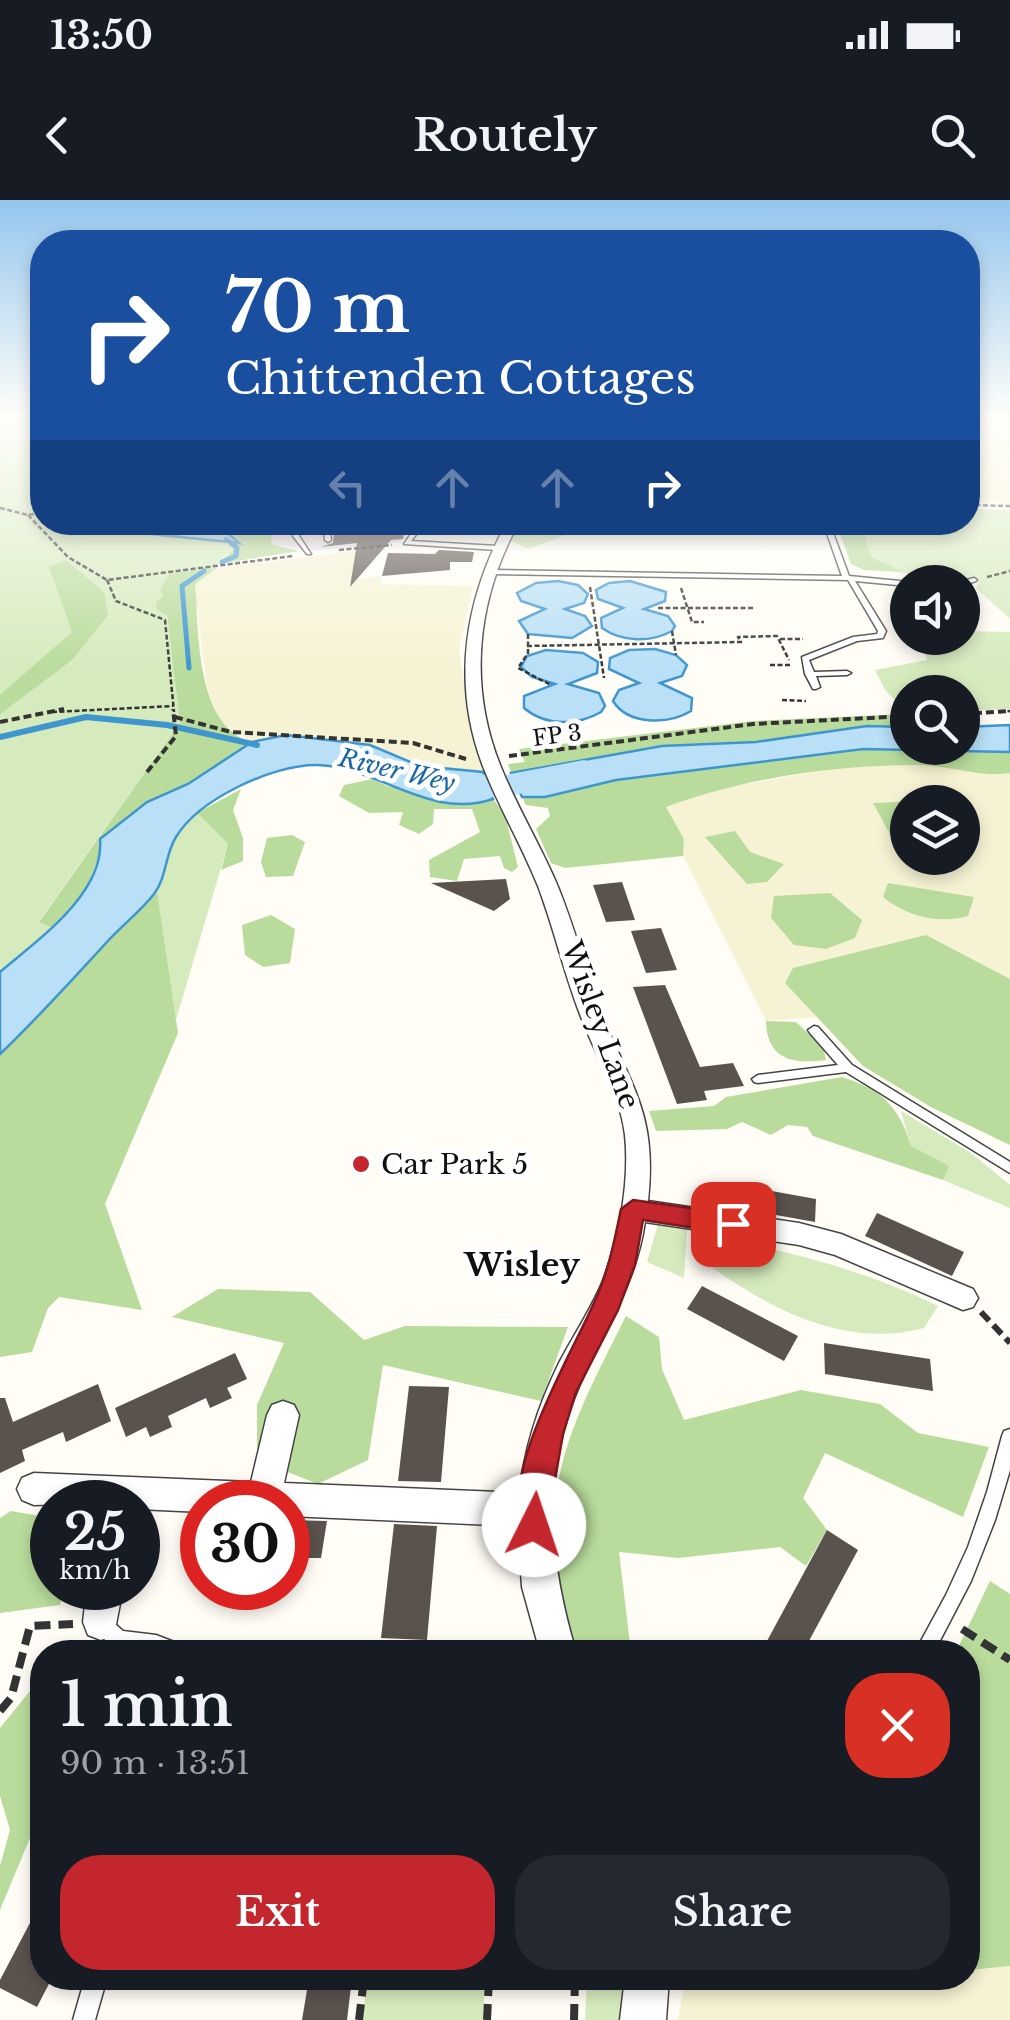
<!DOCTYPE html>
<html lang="en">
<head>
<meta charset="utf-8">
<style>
  body { margin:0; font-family:"Libre Baskerville",serif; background:#242831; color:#f1f3f6; height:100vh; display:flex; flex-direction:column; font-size:38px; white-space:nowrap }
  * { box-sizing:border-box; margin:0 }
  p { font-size:32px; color:#9ea1a6 }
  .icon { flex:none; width:55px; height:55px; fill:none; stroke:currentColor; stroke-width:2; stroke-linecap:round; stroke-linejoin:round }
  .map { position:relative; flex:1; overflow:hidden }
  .panel { position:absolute; left:30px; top:1440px; width:950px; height:350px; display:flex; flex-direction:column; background:#171b24; border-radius:40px; box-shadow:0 5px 15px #0003 }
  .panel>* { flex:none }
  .guide { position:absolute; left:30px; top:30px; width:950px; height:305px; border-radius:40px; box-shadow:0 5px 15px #0003; background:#1a4fa0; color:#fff; overflow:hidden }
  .controls { position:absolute; left:890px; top:365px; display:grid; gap:20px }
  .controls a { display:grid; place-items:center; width:90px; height:90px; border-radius:50%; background:#171b24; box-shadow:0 5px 15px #0003; font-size:50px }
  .speed { position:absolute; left:30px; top:1280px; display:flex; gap:20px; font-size:50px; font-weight:700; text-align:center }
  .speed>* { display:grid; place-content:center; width:130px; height:130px; border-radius:50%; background:#171b24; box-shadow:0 5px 15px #0003; line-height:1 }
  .speed small { font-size:25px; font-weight:400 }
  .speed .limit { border:15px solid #d22; background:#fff; color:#111 }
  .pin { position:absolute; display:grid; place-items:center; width:85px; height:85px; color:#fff; margin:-42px; border-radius:20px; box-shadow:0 5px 15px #0006 }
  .me { position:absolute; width:110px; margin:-55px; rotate:4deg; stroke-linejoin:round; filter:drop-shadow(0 0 8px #0008) }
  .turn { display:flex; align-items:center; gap:35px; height:210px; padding:0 30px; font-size:45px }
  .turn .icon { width:130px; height:130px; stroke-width:2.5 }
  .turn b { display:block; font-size:70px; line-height:85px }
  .lanes { display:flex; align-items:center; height:95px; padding:0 30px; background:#0003; justify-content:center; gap:50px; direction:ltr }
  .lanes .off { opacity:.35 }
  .round { display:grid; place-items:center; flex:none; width:105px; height:105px; border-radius:40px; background:#242831 }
  .summary { display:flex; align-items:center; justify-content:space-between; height:170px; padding:0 30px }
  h1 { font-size:60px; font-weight:600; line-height:75px }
  .cta { display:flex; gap:20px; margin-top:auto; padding:20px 30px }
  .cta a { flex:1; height:115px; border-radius:40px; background:#c4262e; color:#fff; font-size:40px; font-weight:600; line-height:115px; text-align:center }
  .cta a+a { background:#242831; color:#f1f3f6 }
  .status { display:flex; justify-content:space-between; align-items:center; height:70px; padding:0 50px; background:#171b24; direction:ltr }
  .status svg { height:28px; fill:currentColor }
  header { display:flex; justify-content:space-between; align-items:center; height:130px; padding:0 30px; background:#171b24; font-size:45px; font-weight:600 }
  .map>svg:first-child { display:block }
  .industrial { fill:#eee6ef }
  .farmland { fill:#f6f3d4; fill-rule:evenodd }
  .green { fill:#d5ebbd }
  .forest { fill:#b9dc9c }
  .water { fill:#b9e0f7; stroke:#3f96cf; stroke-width:2.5 }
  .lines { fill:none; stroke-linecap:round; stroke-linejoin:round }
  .stream-far2 { stroke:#3f96cf; stroke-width:4 }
  .stream-far1 { stroke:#3f96cf; stroke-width:5 }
  .stream { stroke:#3f96cf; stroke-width:6 }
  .river { fill:#b9e0f7; fill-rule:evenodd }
  .building { fill:#5a524d }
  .service-casing { stroke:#444; stroke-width:3 }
  .minor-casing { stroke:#444; stroke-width:3 }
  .path-far3 { stroke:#333; stroke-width:2.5; stroke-dasharray:5 2.5; stroke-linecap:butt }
  .path-far2 { stroke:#333; stroke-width:4; stroke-dasharray:8 4; stroke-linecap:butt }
  .path-far1 { stroke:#333; stroke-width:6; stroke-dasharray:12 6; stroke-linecap:butt }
  .path { stroke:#333; stroke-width:8; stroke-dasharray:16 8; stroke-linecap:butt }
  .service { fill:#fff; fill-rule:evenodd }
  .minor { fill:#fff; fill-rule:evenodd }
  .route { fill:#c4262e; stroke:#7f191e; stroke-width:2.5 }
  .poi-dot { fill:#c4262e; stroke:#fff; stroke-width:4 }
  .labels { text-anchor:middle; stroke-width:10; stroke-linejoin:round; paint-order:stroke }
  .far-street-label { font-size:22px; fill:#111; stroke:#fff }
  .far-water-label { font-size:25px; font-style:italic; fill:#1768a6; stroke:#fff }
  .street-label { font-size:28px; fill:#111; stroke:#fff }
  .poi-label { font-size:28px; fill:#111; stroke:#fff; text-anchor:start }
  .quarter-label { font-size:32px; font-weight:bold; fill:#111; stroke:#fff }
</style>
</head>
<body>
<div class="status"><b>13:50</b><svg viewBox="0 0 49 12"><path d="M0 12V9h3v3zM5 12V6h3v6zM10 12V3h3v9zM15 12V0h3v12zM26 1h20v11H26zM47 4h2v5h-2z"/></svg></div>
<header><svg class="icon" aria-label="back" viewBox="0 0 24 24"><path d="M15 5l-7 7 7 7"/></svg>Routely<svg class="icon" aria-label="search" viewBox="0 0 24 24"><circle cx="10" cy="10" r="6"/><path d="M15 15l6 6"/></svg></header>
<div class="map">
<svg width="1010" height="1820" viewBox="0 0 1010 1820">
  <rect width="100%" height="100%" fill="#fffdf5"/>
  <!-- industrial -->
  <path class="industrial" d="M266 323H415L399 342 314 351 271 344 273 328Z"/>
  <!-- farmland -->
  <g class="farmland">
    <path d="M968 217H1010V303L968 302Z"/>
    <path d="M356 351 353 379 381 376V384L473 386 459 450 470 526 483 572 420 566 399 555 269 536 252 542 221 523 207 488 194 384 217 368Z"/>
    <path d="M922 564 1010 573V945L931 907 863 866 817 817 766 821 683 656 684 639 666 607 712 590 841 567ZM908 602H962V658H908Z"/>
    <path d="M1010 1766V1820H678L685 1778H968V1767Z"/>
  </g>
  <!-- green -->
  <g class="green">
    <path d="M0 217H42V322L215 323 239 343 195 383 197 406 167 415 180 523 39 721 54 728 0 772Z"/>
    <path d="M968 309 1010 310V419L976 388 980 380C954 373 890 381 873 360 866 351 865 334 862 323L968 322Z"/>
    <path d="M520 323H599L528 349 509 340Z"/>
    <path d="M963 431 1010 432V509L963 511 962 492H908L907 512 885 490 875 470 927 460 920 438H962Z"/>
    <path d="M197 613 228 644 176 820 157 691 174 638Z"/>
    <path d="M901 911 971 953 1010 985V1008L943 980 948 966 911 947Z"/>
    <path d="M658 1024 687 1030 684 1078 647 1062Z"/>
    <path d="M711 1036C791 1052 865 1070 938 1106L924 1128C848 1149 770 1110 709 1065Z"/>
    <path d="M367 1778H485L483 1820H363Z"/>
    <path d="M587 1778H624L619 1820H585Z"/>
  </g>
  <!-- forest -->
  <g class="forest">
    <path d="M215 323H266L273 328 271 344 299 351 218 364 239 343Z"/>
    <path d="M836 323H862C874 371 866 351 902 372L864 370 851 364Z"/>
    <path d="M66 360 104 392 108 415 72 460 0 514V495L72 432 49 367Z"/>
    <path d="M217 368 195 384C199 431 195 527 252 542L188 584 130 614 101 650 87 688 54 728 39 722 180 523 167 415 157 410 156 403 163 396 160 390 169 374Z"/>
    <path d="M907 514V527L867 526 756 542 661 546 525 572 511 573 508 564 525 562 519 549 753 521Z"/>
    <path d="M863 549 1010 552V573C980 578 948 565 918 565 833 565 745 578 666 607L684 639 683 656 565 668 551 663 536 629 550 616 548 608 526 605 522 597H545L616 580Z"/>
    <path d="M372 579 387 586 482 603 493 599 505 615 518 667 512 672 504 668 500 656 464 659 457 681 430 677 429 660 480 632 472 609H434L433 624 419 634 399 625 403 612 369 613 339 596 344 585Z"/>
    <path d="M241 589 233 610 243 638V661L221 670 228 644 197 613Z"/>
    <path d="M945 600 908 602V658H959L904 660 873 603Z"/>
    <path d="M735 631 750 652 784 664 767 682 747 684 705 637Z"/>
    <path d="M292 635 305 642 293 676 266 677 261 662 267 638Z"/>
    <path d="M888 683 974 697 968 716C937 724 908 717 883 697Z"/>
    <path d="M157 691 178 833 105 1004 142 1110 59 1097 48 1108 32 1152 0 1157V854Z"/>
    <path d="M830 693 862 720 855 738 826 749 794 745 771 718 774 696Z"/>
    <path d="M271 715 295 729 290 763 263 767 245 755 242 725Z"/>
    <path d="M926 735 1010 779V945L931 907 863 866 785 783 793 768Z"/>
    <path d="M766 821 796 822 823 847 826 860C794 864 767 861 766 821Z"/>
    <path d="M842 877C883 890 899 907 911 946L949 966 943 980 813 936 807 927 788 925 771 935 742 922 727 929 656 931 649 911 714 906 726 897Z"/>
    <path d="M218 1089 310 1092 364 1140 405 1126 568 1127 541 1201 383 1165 368 1260 318 1284 257 1260V1205L284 1143 172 1117Z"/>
    <path d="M626 1116 659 1137 662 1169 684 1220 801 1190 880 1204 918 1233 989 1247 963 1317 825 1253 803 1298 827 1330 806 1366 780 1347 678 1358 619 1352 631 1452H577C533 1300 557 1252 626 1116Z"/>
    <path d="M11 1311 52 1318V1388H65L60 1405 0 1413V1318Z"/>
    <path d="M990 1381 1010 1394V1766L969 1770 968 1452H956Z"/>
    <path d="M42 1476V1609L0 1710V1666L10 1630 0 1596V1528Z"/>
  </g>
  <!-- water -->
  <g class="water">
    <path d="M113 323H215L239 343 151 334Z"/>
    <path d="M558 381 578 385 588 394 584 403 565 409 585 416 592 426 572 438 528 434 519 421 545 409 521 401 517 393 536 383Z"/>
    <path d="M630 381 666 392 665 401 644 409 668 416 675 426 672 431C650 443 622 442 602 428L601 418 623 408 598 399 596 390 609 383Z"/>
    <path d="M655 449 676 455 687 465 682 476 660 483 692 498 691 511C668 525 628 525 613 501L619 490 639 483 609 469 610 458 629 450Z"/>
    <path d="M546 450 583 453 598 462 597 473 568 484 599 493 605 506 601 512C577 526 545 526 524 508V496L555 484 532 477 521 467 527 456Z"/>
    <path d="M1010 525V552L863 549 616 580 545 597H522L511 573 662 546 756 542 867 526 907 527 908 548H962L963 527Z"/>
    <path d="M286 535 370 545 420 566 483 572 493 599C429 621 376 565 316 565 272 565 199 599 176 637 165 654 167 677 154 694 140 712 121 726 106 743 71 781 37 819 0 854V772C36 741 105 694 100 639L147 602 188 584 252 542Z"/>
  </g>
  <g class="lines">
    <!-- stream-far2 -->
    <path class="stream-far2" d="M226 339 235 346"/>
    <!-- stream-far1 -->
    <g class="stream-far1">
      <path d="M222 362 236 356 237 348 231 343"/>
      <path d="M189 468 182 386 204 371"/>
    </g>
    <!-- stream -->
    <path class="stream" d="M0 537 86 517 167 525 257 545"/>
    <!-- river -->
    <path class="river" d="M584 560 596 564 602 571 596 578 500 598 422 591 409 588 404 580 409 572 422 569 500 576Z"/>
  </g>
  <!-- building -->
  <g class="building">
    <path d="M345 322H406L403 339 391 340 350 387 357 343 321 347 333 343 334 334Z"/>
    <path d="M439 350 474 352 472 362H450V370L382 376 388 353 435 354Z"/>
    <path d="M506 679 510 699 494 711 431 683Z"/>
    <path d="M622 682 635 720 606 722 593 685Z"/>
    <path d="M661 728 677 770 646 773 631 731Z"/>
    <path d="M665 785 700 867 733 863 744 886 704 891 707 900 677 904 633 787Z"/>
    <path d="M728 983 816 999 815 1022 725 1006Z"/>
    <path d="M877 1013 964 1052 952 1076 865 1036Z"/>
    <path d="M702 1086 798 1136 784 1161 687 1109Z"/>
    <path d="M824 1143 930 1159 933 1191 825 1174Z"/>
    <path d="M235 1153 247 1179 227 1188 232 1198 210 1208 206 1198 168 1216 172 1227 150 1237 146 1227 126 1237 115 1208Z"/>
    <path d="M98 1184 111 1221 66 1242 63 1232 22 1250 25 1261 0 1273V1198H5L13 1222Z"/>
    <path d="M409 1186 449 1187 441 1282 398 1281Z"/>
    <path d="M288 1320 327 1321 321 1358H288Z"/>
    <path d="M394 1324 437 1326 427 1440 381 1438Z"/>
    <path d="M827 1330 858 1350 803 1452H761Z"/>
    <path d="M42 1700V1778H52L37 1807 0 1788V1780Z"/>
    <path d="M309 1778H352L347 1820H302Z"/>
  </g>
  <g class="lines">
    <defs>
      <g id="service">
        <path d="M301 322H307L299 336 311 354H307L293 336Z"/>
        <path d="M330 322H336L330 330 331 340 328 342 325 340 324 330Z"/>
        <path d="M419 322H426L411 341 497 346 500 348 497 350 404 344Z"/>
        <path d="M823 322H829L849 376 910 382H908V386L855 381 886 431 883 438 857 441 809 460 814 472 847 471 851 473 847 475 816 476 820 487 816 489H813L805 474 802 457 853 437 877 434 878 431 848 380 488 374 485 372 488 370 842 376Z"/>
        <path d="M974 378 977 380 976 381 964 385 960 382Z"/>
        <path d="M962 397 976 408V410H972L962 403Z"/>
        <path d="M814 826 818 827 852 865 1010 962V973L846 872 758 883 754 882 752 879 758 875 838 865 810 833 808 830Z"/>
        <path d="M1010 1229V1270L995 1320 971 1381 934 1452H915L946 1395 968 1347 987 1292 1002 1236 1004 1231Z"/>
        <path d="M102 1415 108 1418 123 1431 156 1435 182 1445 184 1452C151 1452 110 1459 93 1424L96 1418Z"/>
        <path d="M85 1778H107L95 1820H73Z"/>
      </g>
      <g id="minor">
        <path d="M507 322H519C476 401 467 488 503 572 519 610 540 645 556 682 575 727 586 774 604 819 634 892 657 917 648 1001L799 1023 841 1034 973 1089 978 1098 973 1107 963 1110 835 1055 799 1045 645 1022C636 1083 605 1129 580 1184 540 1276 549 1360 576 1452H540L522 1387 518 1326 288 1316V1302H202V1312L138 1309V1302L34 1305 22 1300 17 1289 22 1278 34 1273 251 1282 267 1215 272 1205 283 1201 294 1205 299 1215 284 1283 520 1293C524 1248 539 1204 559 1163 573 1136 590 1111 602 1083 619 1040 630 982 625 935 620 894 598 860 583 822 565 778 555 731 538 686 522 646 500 609 484 569 451 485 464 400 507 322Z"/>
        <path d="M87 1388H123L114 1435 101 1440 88 1435 83 1422Z"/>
        <path d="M625 1778H669L666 1820H620Z"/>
      </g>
    </defs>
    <!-- service casing -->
    <use href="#service" class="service-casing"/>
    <!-- minor casing -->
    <use href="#minor" class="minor-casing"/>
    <!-- path-far3 -->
    <g class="path-far3">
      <path d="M968 305 1010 306"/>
      <path d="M0 308 28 315 42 313"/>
      <path d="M28 315 68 357 107 380 293 356"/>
      <path d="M339 350 392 345"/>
      <path d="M987 377 1010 371"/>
      <path d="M107 380 116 401 165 420 174 512"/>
      <path d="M590 387 604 478"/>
      <path d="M681 388 692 422H704"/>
      <path d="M658 408H755"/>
      <path d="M672 431 676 455"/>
      <path d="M528 434V453L518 468 551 485"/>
      <path d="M780 439H803"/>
      <path d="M527 446 741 442 738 437 777 436 789 460"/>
      <path d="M770 465H791"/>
      <path d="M782 500 806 501"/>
      <path d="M52 512 173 506"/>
      <path d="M1000 512 1010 511"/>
    </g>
    <!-- path-far2 -->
    <g class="path-far2">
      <path d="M962 514 1010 511"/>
      <path d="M175 517 231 532 413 543 466 559"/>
      <path d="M0 522 64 509"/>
      <path d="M509 556 753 524 908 516"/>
      <path d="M147 572 176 536 173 509"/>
    </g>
    <!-- path-far1 -->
    <path class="path-far1" d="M981 1112 1010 1143"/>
    <!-- path -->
    <g class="path">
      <path d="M962 1429 1010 1460"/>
      <path d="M0 1511 11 1498 30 1426 73 1424"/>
      <path d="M359 1820 364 1778"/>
      <path d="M487 1820 489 1778"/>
      <path d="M574 1820 575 1778"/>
    </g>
    <!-- service -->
    <use href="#service" class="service"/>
    <!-- minor -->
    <use href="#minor" class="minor"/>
  </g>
  <!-- sky -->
  <linearGradient id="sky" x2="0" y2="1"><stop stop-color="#95c6ee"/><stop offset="0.46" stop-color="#fffefa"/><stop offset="1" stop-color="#fffefa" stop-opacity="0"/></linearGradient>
  <rect width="1010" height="471" fill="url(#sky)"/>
  <!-- route -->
  <path class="route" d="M633 1000 733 1014 745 1024 733 1034 643 1020 635 1065 618 1110 576 1192 563 1234 545 1336 534 1340 523 1336C498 1276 569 1159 593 1105 608 1074 614 1043 621 1009Z"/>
  <!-- markers -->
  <circle class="poi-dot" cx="361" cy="964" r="10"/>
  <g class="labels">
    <!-- far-street labels -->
    <g class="far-street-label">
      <text transform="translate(557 535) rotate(-8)" y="8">FP 3</text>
    </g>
    <!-- far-water labels -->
    <g class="far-water-label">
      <text transform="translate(397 570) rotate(13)" y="9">River Wey</text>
    </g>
    <!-- street labels -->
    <g class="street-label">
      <text transform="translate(601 825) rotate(70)" y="10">Wisley Lane</text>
    </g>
    <!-- poi labels -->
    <g class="poi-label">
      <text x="381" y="974">Car Park 5</text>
    </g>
    <!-- quarter labels -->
    <g class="quarter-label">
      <text x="522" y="1076">Wisley</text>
    </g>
  </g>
</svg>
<div class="controls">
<a><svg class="icon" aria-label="sound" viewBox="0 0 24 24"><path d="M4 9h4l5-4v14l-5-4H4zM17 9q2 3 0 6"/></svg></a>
<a><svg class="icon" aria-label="search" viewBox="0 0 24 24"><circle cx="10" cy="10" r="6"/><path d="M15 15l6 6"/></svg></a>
<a><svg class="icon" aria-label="layers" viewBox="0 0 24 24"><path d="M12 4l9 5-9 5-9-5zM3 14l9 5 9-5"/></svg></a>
</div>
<div class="speed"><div>25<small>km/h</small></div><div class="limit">30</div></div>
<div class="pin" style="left:733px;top:1024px;background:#d93025"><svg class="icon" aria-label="arrive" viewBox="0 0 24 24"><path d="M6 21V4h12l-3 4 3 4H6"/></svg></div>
<svg class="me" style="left:534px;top:1325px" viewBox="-20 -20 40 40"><circle r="19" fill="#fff"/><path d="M0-13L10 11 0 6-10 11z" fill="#c4262e"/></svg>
<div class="guide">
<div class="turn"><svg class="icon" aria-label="right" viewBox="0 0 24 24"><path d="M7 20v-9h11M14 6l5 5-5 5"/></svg><div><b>70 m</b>Chittenden Cottages</div></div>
<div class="lanes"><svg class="icon off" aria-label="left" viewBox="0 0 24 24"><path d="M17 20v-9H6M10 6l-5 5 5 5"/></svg><svg class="icon off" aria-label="ahead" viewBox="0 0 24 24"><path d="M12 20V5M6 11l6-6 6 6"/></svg><svg class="icon off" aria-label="ahead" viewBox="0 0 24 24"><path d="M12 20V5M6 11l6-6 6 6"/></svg><svg class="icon" aria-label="right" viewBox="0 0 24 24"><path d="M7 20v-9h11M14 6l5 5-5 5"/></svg></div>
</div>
<section class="panel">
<div class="summary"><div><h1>1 min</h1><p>90 m · 13:51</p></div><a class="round" style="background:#d93025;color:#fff"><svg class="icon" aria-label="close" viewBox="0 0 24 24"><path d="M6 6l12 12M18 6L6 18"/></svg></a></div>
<div class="cta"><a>Exit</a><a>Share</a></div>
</section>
</div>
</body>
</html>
